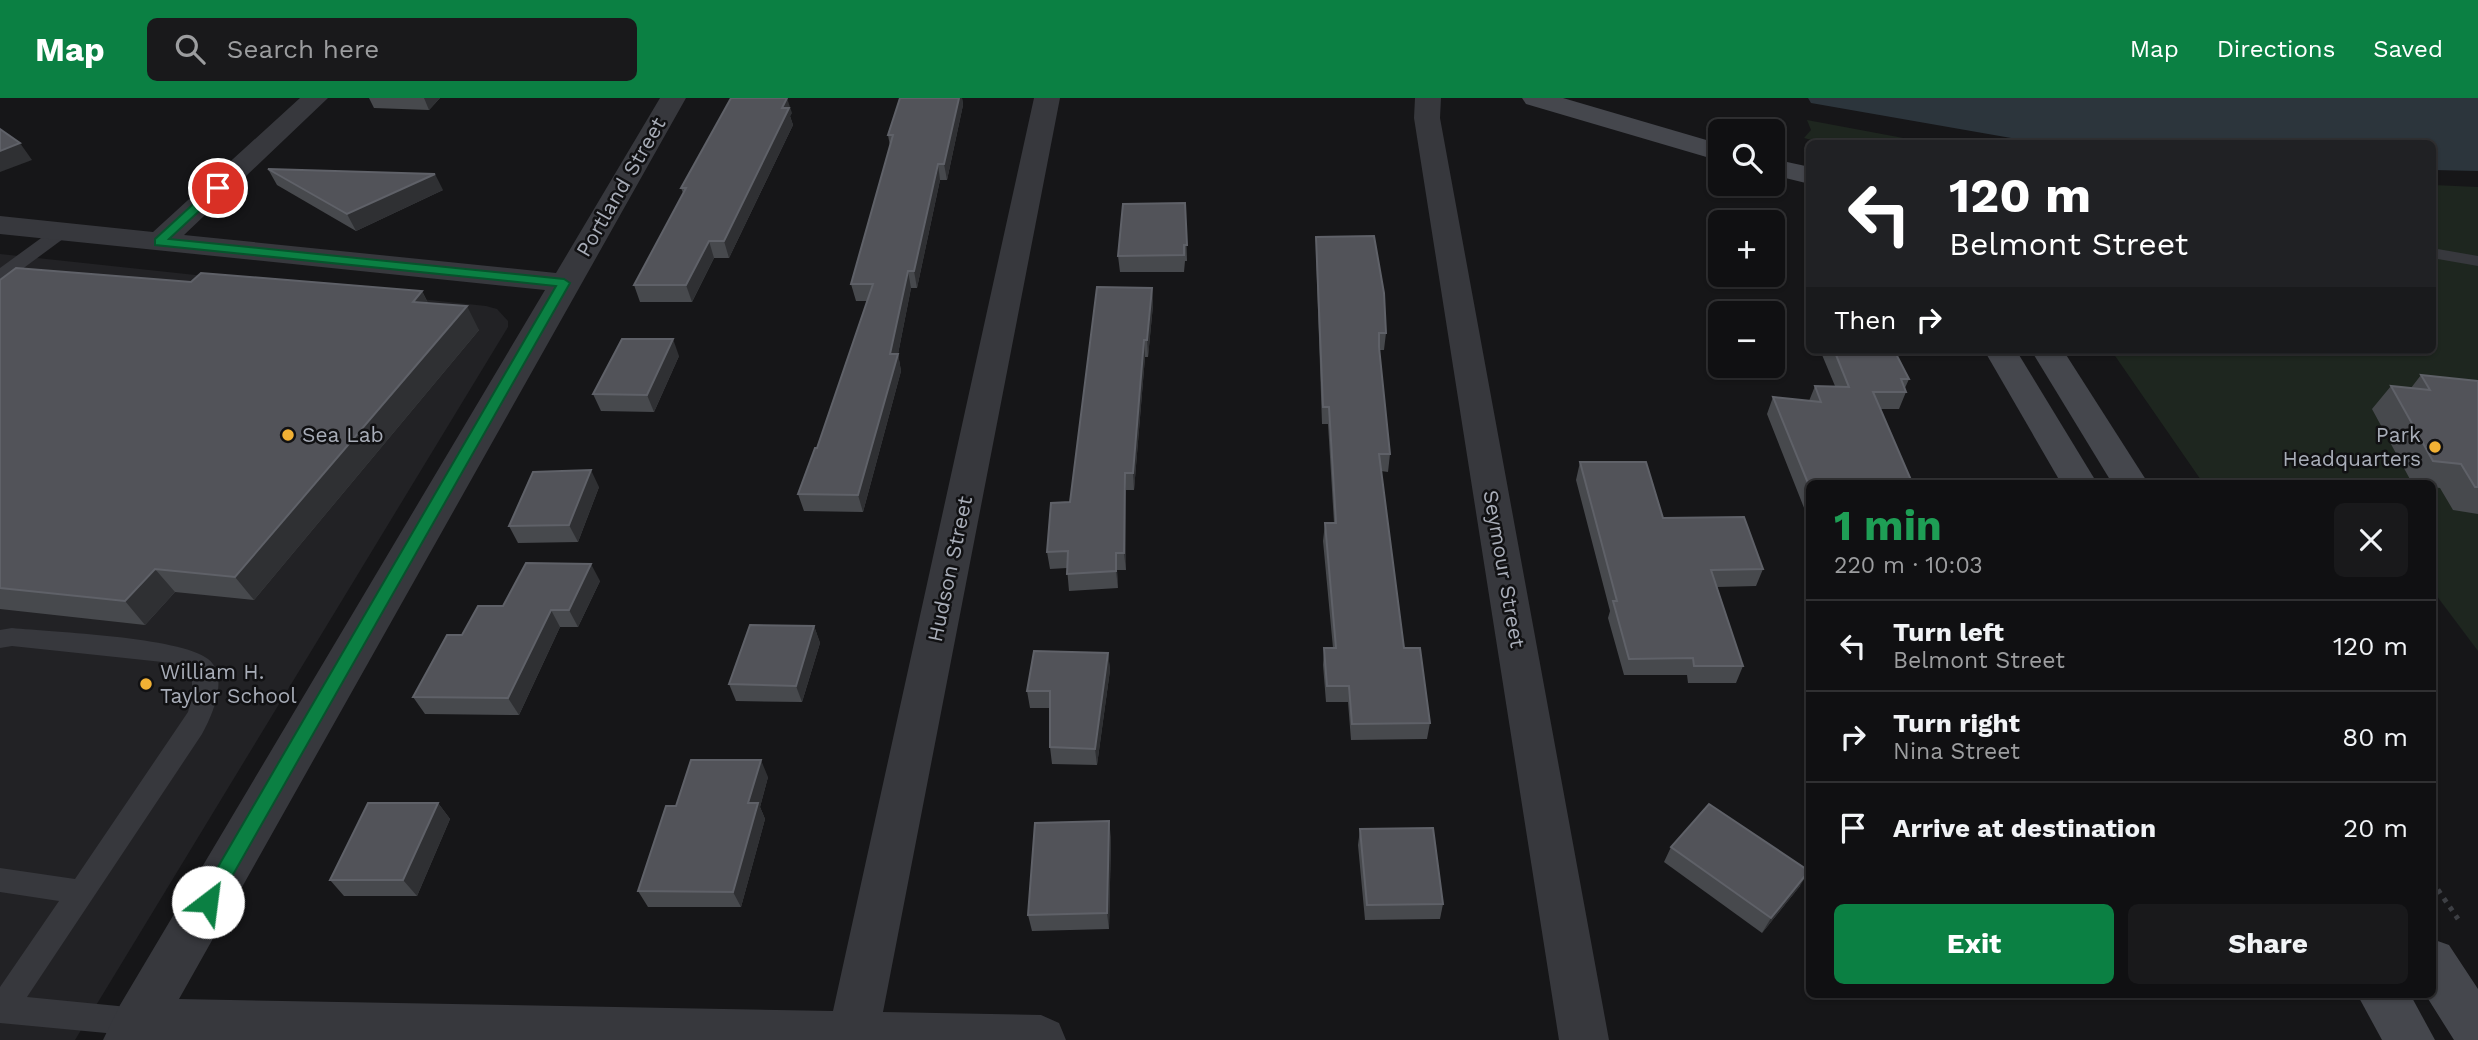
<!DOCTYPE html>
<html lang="en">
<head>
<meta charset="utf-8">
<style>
  body { margin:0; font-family:"Work Sans",sans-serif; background:#19191b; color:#f1f3f6; height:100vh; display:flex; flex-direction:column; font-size:26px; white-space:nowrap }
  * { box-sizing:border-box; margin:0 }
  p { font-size:23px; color:#9c9d9f }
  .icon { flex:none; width:38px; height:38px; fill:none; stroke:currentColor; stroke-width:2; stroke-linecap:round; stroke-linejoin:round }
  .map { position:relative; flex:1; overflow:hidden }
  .panel { position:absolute; left:1806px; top:382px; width:630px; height:518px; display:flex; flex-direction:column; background:#101012; border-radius:10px; box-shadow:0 2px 5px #0004,0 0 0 2px #303032 }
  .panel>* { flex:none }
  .hud { position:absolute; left:1806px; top:42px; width:630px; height:214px; border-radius:10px; box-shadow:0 2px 5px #0004,0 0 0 2px #303032; background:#202124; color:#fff; overflow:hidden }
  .fabs { position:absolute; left:1708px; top:21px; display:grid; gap:14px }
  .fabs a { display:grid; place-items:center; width:77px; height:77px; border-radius:10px; background:#101012; box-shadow:0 2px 5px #0004,0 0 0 2px #303032; font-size:35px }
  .pin { position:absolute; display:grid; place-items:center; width:60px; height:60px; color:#fff; margin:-30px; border:4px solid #fff; border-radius:50%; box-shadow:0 2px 7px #0007 }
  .me { position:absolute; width:77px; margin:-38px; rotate:30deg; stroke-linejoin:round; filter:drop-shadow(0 0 5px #0008) }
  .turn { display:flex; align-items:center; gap:24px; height:147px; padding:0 28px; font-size:32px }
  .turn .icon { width:91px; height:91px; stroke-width:2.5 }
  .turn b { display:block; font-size:49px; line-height:60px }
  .then { display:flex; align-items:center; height:66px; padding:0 28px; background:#0003; gap:14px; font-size:26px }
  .round { display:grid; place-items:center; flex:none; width:74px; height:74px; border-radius:10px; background:#19191b }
  .headline { display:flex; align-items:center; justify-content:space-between; height:119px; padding:0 28px }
  h1 { font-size:42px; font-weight:700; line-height:52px; color:#1e9e55 }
  .cta { display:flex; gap:14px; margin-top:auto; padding:14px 28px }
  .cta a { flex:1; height:80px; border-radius:10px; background:#0b8043; color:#fff; font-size:28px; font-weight:700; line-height:80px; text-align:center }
  .cta a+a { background:#19191b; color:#f1f3f6 }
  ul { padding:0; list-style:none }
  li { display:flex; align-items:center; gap:21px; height:91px; padding:0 28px; border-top:2px solid #303032 }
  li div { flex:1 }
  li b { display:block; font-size:26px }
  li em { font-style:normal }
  header { display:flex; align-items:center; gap:42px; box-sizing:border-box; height:98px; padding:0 35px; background:#0b8043; color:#fff }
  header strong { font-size:33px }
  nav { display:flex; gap:38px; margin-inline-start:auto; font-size:24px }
  .search { width:490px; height:63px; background:#19191b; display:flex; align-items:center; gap:18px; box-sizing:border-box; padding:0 24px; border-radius:10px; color:#9c9d9f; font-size:26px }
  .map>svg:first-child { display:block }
  .built { fill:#222225 }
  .green { fill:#1e261f }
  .water { fill:#2c353c }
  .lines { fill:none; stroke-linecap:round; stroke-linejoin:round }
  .path { stroke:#3d3f44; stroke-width:5; stroke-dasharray:4.5 6; stroke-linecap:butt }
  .service { fill:#37383d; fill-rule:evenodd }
  .minor { fill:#37383d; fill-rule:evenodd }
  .secondary { fill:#45474d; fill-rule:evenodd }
  .wall { fill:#47494d }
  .shaded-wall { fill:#2f3033 }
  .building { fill:#525359; stroke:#5f6168; stroke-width:2 }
  .route { fill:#0b8043; stroke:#07532c; stroke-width:2 }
  .poi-dot { fill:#f2b134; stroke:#111113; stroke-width:2.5 }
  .labels { text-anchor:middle; stroke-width:5; stroke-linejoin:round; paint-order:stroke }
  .street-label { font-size:21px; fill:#a8adb8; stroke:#111113 }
  .poi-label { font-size:21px; fill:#a8adb8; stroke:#111113; text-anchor:start }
</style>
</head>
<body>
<header>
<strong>Map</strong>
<div class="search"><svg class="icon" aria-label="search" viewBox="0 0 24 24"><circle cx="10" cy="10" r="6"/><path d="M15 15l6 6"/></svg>Search here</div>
<nav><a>Map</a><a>Directions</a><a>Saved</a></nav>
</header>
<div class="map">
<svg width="2478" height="942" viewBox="0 0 2478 942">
  <rect width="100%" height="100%" fill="#161618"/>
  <!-- built -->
  <path class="built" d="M0 156 486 208 497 211 508 223V229L75 942H0Z"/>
  <!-- green -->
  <g class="green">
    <path d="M1807 22 1930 45 1827 46 1804 40 1811 32Z"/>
    <path d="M2433 87 2478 89V553L2433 493 2432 385H2203L2111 252H2432Z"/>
  </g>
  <!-- water -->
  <path class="water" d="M1808 0H2478V73L2433 72 2432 46 2040 45 1811 5Z"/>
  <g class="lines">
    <!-- path -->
    <path class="path" d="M2432 783 2458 821"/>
    <!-- service -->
    <g class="service">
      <path d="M61 129 67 130 70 134 67 138 6 183 0 184V170L55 130Z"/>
      <path d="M2432 150 2478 158V168L2432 160Z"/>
      <path d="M12 530C53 534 180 539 208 561 230 578 212 618 202 636L27 899 138 910 149 914 153 924 149 934 138 938 0 925V889L59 803 0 794V770L75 781 188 614 193 597 191 574 172 565 12 548 0 550V532Z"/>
    </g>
    <!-- minor -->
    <g class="minor">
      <path d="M300 0H328L184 137 556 175 660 0H686L179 901 833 913 1034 0H1060L883 914 1041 917 1059 925 1066 942H103L120 907 545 192 0 136V118L153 134Z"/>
      <path d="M1415 0H1441L1440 20 1609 942H1559L1414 20Z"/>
    </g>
    <!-- secondary -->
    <g class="secondary">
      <path d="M1522 0H1563L1720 46V63L1526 6Z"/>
      <path d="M1773 61 1810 69V86L1773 77Z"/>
      <path d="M1984 252H2016L2097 385H2061Z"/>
      <path d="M2031 252H2063L2148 385H2112Z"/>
      <path d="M2432 841 2449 847 2478 891V942H2454L2425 896H2432Z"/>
      <path d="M2357 896H2410L2435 942H2382Z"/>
    </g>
  </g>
  <!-- wall -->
  <g class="wall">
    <path d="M369 0H440L429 12 374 10Z"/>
    <path d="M900 0H962L963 7 947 82H940L917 190H911L898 256 901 273 863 414 804 413 798 396 817 350 867 203H856L851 186 890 48 888 37Z"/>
    <path d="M792 15 790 18 793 27 729 160H714L692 204H640L634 187 683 95 681 90Z"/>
    <path d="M268 71 443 92 356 133 277 87Z"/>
    <path d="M1185 105 1187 163H1185L1184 174H1120L1118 158Z"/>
    <path d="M1316 139 1386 235 1384 252H1379L1390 356 1388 374 1381 373 1404 550 1430 625 1427 641 1351 642 1348 604H1326L1323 567 1324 550H1333L1323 443 1325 425H1334L1328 326H1322L1316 156Z"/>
    <path d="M0 182 422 193 428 205 479 232 254 502 175 494 145 527 0 511Z"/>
    <path d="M1152 190 1153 207 1148 259H1145L1134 392H1126V472H1117L1118 490 1069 493 1067 470 1050 471 1047 454 1070 404Z"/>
    <path d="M1820 252H1894L1909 281 1905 290 1906 294 1899 311H1881L1810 385V425L1767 316 1773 299 1809 303 1815 288H1835Z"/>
    <path d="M679 258 654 314 601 313 593 296Z"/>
    <path d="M2421 277 2478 283V416L2453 412 2440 390 2432 389V385H2412L2372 311 2391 288 2411 290Z"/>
    <path d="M1580 364 1663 420 1763 471 1756 488 1717 489 1743 568 1736 585H1688L1687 577H1624L1608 520 1610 513 1576 382Z"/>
    <path d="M599 389 578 444 518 445 509 428Z"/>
    <path d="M600 483 578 529H560L519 617 425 616 413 599 462 537 503 508Z"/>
    <path d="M814 528 820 545 802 604 736 603 729 586Z"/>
    <path d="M1108 555 1110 572 1097 667 1052 666 1050 649V610H1030L1027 593Z"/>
    <path d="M768 679 760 709 765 721 741 809H648L638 793 676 708Z"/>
    <path d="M438 705 450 721 417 798H344L330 782Z"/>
    <path d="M1360 731 1443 806 1440 821 1365 822 1358 747Z"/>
    <path d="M1111 739 1109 831 1032 833 1028 817Z"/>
    <path d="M1671 749 1800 788 1762 835 1664 764Z"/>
  </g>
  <!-- shaded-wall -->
  <g class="shaded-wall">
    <path d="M424 0H440L429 12Z"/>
    <path d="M787 0 792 15 790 18 793 27 729 160 724 143Z"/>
    <path d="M959 0H962L963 7 947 82 944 66Z"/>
    <path d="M20 45 32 62 0 74V53Z"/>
    <path d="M938 66 940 82 917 190 914 173Z"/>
    <path d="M435 76 443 92 356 133 347 116Z"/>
    <path d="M709 143 714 160 692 204 686 187Z"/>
    <path d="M908 173 911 190 898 256 901 273 863 414 858 397Z"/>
    <path d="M1152 190 1153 207 1148 259 1147 242Z"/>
    <path d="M422 193 434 217 413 204Z"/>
    <path d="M467 208 479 232 254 502 235 479Z"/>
    <path d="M673 241 679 258 654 314 647 297Z"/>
    <path d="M1144 242 1145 259 1134 392 1133 375Z"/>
    <path d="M591 372 599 389 578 444 569 427Z"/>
    <path d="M1125 375 1126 392V472L1124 455Z"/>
    <path d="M1116 455 1117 472 1118 490 1116 473Z"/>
    <path d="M591 466 600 483 578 529 569 512Z"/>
    <path d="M155 471 175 494 145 527 125 503Z"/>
    <path d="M551 512 560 529 519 617 508 600Z"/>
    <path d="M814 528 820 545 802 604 796 588Z"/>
    <path d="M1108 555 1110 572 1097 667 1095 651Z"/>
    <path d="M761 662 768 679 760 709 765 721 741 809 733 794 748 705Z"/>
    <path d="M438 705 450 721 417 798 403 782Z"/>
    <path d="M1109 723 1111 739 1109 831 1107 815Z"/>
    <path d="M1809 773 1800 788 1762 835 1771 820Z"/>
  </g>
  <!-- building -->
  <g class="building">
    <path d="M731 0H787L782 10H789L724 143H709L686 187H634L686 90H681Z"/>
    <path d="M900 0H959L944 66H938L914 173H908L890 256H898L858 397 798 396 815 350H817L873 186H851L893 37H888Z"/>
    <path d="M0 31 20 45 0 53Z"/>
    <path d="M268 71 435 76 347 116Z"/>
    <path d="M1185 105 1187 147H1184V157L1118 158 1123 106Z"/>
    <path d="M1374 138 1384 195 1386 235H1379V249L1390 356H1379L1404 550H1420L1430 625 1352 626 1349 588H1327L1324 550H1336L1325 425H1336L1329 309H1323L1316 139Z"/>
    <path d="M16 170 191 184 201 175 422 193 413 204 467 208 235 479 155 471 125 503 0 490V182Z"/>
    <path d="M1097 189 1152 190 1147 242H1144L1133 375H1125L1124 455H1116V473L1067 476 1068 453 1047 454 1051 405 1070 404Z"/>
    <path d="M622 241H673L647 297 593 296Z"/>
    <path d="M1834 252H1894L1909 281H1901L1906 294H1873L1911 382H1924L1926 385H1810V390L1773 299 1821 304 1815 288 1849 289Z"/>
    <path d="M2421 277 2478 283V389H2475L2461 366 2433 363 2391 288 2430 292Z"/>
    <path d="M1580 364H1646L1663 420 1744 419 1763 471 1711 472 1743 568H1694L1693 560 1629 561 1613 503H1617Z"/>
    <path d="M591 372 569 427 509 428 533 374Z"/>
    <path d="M526 465 591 466 569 512H551L508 600 413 599 447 537H462L478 508H503Z"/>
    <path d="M750 527 814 528 796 588 729 586Z"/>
    <path d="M1034 553 1108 555 1095 651 1050 649V593H1027Z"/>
    <path d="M691 662H761L748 705H758L733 794 638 793 666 708H676Z"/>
    <path d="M368 705H438L403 782H330Z"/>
    <path d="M1709 706 1809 773 1771 820 1671 749Z"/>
    <path d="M1109 723 1107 815 1028 817 1035 725Z"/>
    <path d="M1433 730 1443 806 1367 807 1360 731Z"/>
  </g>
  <!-- route -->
  <path class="route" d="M214 87 224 90 169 141 564 181 570 185 214 810 208 813 201 810 198 804 201 798 556 188 155 147V141Z"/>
  <!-- markers -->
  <g class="poi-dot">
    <circle cx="288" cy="337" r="7"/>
    <circle cx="2435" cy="349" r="7"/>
    <circle cx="146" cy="586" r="7"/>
  </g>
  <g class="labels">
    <!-- street labels -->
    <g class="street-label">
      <text transform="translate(621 89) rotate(-60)" y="7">Portland Street</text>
      <text transform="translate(950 471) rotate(-78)" y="7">Hudson Street</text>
      <text transform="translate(1504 471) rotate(80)" y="7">Seymour Street</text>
    </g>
    <!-- poi labels -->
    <g class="poi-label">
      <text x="302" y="344">Sea Lab</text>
      <text x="2421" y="344" text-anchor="end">Park<tspan x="2421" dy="24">Headquarters</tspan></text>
      <text x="160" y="581">William H.<tspan x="160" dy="24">Taylor School</tspan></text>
    </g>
  </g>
</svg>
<div class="fabs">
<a><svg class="icon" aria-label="search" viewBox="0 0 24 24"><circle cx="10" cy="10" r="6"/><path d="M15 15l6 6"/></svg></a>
<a>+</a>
<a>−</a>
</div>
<div class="pin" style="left:218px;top:90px;background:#d93025"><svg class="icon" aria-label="arrive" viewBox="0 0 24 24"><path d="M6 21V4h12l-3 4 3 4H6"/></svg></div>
<svg class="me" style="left:208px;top:804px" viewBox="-20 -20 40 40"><circle r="19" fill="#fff"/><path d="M0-13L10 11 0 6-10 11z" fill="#0b8043"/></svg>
<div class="hud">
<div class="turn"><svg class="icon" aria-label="left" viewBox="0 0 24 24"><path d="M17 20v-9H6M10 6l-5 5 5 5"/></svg><div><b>120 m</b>Belmont Street</div></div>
<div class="then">Then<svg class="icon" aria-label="right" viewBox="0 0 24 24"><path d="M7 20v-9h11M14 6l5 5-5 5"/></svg></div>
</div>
<section class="panel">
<div class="headline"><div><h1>1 min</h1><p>220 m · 10:03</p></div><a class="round"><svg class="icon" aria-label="close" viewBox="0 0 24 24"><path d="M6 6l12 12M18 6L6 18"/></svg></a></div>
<ul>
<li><svg class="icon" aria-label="left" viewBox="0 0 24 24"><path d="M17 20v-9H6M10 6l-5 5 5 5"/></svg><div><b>Turn left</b><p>Belmont Street</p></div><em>120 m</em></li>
<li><svg class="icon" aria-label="right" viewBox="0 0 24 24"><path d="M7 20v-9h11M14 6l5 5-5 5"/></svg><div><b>Turn right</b><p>Nina Street</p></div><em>80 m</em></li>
<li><svg class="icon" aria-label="arrive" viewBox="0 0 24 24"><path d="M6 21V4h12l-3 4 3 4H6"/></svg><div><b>Arrive at destination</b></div><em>20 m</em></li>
</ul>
<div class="cta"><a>Exit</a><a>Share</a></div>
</section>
</div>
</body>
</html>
